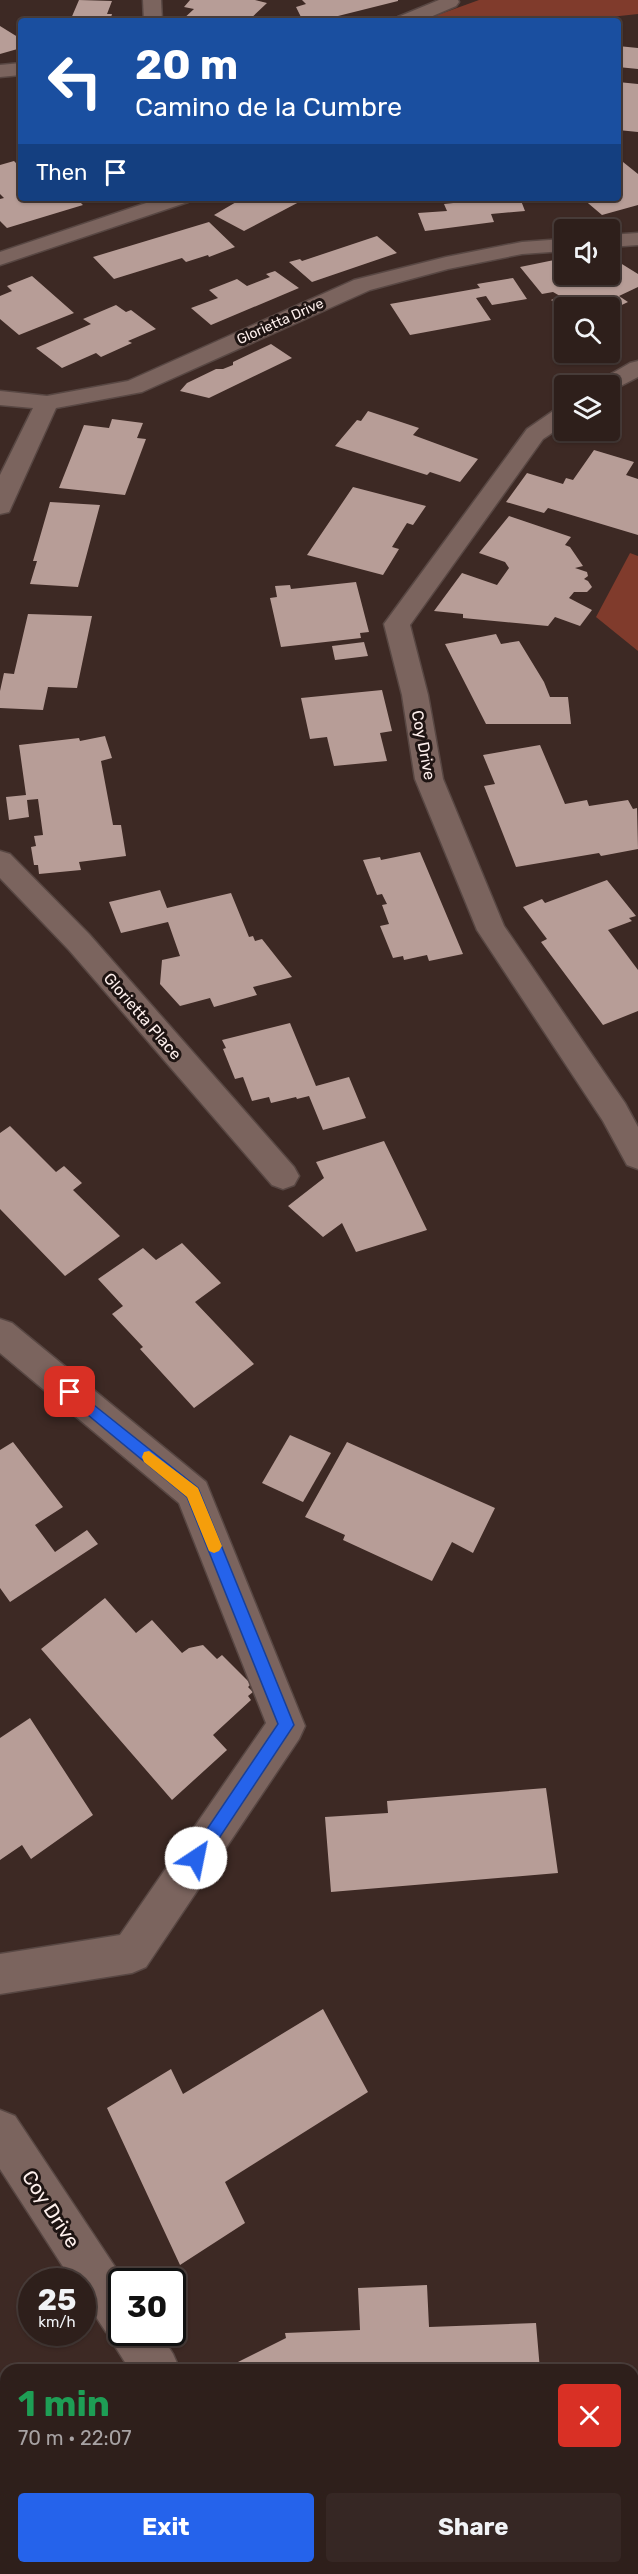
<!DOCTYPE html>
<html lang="en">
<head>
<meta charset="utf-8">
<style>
  body { margin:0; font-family:Rubik,sans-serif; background:#362724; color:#f1f3f6; height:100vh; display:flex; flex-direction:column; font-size:22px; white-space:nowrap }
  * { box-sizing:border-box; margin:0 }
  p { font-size:20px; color:#a7a2a3 }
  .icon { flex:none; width:33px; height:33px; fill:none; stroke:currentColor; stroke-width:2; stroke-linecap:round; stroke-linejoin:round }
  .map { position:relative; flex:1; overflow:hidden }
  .details { position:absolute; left:0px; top:2364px; width:639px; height:210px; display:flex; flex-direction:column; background:#2e1f1b; border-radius:18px 18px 0 0; box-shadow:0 2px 4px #0004,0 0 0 2px #493d3a }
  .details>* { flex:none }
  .hud { position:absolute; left:18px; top:18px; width:603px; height:183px; border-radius:6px; box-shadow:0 2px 4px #0004,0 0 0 2px #493d3a; background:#1a4fa0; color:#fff; overflow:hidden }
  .controls { position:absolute; left:554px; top:219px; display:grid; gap:12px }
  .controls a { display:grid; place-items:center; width:66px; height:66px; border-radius:6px; background:#2e1f1b; box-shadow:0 2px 4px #0004,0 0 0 2px #493d3a; font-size:30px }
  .speed { position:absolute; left:18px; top:2268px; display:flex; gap:12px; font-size:30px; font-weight:700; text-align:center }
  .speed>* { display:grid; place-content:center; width:78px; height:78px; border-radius:50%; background:#2e1f1b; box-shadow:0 2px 4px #0004,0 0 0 2px #493d3a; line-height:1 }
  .speed small { font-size:15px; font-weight:400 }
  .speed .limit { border:3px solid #111; border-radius:9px; background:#fff; color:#111 }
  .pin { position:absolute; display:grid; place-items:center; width:51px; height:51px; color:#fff; margin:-26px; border-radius:12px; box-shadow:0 3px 9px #0006 }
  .me { position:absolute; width:66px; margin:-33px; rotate:34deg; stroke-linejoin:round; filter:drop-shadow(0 0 4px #0008) }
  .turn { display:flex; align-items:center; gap:21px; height:126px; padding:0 18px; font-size:27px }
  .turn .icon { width:78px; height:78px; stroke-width:2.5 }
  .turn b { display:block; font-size:42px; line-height:51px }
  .then { display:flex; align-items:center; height:57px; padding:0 18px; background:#0003; gap:12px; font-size:22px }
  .round { display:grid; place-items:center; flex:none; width:63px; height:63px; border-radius:6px; background:#362724 }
  .summary { display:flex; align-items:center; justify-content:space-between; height:102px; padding:0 18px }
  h1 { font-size:36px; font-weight:700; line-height:45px; color:#1e9e55 }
  .action { display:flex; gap:12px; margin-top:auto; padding:12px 18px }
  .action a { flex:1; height:69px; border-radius:6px; background:#2563eb; color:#fff; font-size:24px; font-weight:700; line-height:69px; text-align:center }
  .action a+a { background:#362724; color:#f1f3f6 }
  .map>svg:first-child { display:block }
  .green { fill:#803b2c }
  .building { fill:#b79d97 }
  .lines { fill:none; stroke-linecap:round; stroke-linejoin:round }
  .minor-casing { stroke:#584743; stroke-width:3 }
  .minor { fill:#7b645e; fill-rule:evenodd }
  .route { fill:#2563eb; stroke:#184099; stroke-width:1.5 }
  .slow { fill:#f59e0b }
  .labels { text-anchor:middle; stroke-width:6; stroke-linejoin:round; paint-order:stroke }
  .far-street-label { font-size:14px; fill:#fef0ed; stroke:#1e1412 }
  .street-label { font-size:16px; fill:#fef0ed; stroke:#1e1412 }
  .near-street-label { font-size:20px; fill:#fef0ed; stroke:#1e1412 }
</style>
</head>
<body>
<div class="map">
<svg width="638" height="2574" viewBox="0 0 638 2574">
  <rect width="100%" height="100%" fill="#3d2924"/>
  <!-- green -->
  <g class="green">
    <path d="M479 0H638V14L601 18 591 21H421Z"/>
    <path d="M630 553 638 556V651L596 617Z"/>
  </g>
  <!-- building -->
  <g class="building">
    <path d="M79 0 112 1 107 14H112L110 21H70Z"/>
    <path d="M190 0H255L267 3 248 21H181L194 9 184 7Z"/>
    <path d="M302 0H398V1L334 17 303 21 296 7 306 4Z"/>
    <path d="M0 26 21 39V48L0 54Z"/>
    <path d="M618 46 638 48V69L618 67Z"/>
    <path d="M618 82 638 84V132L618 130Z"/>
    <path d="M618 158 638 174V205L602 215 582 198H618Z"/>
    <path d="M14 161 21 168V188L16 189 21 194V198H76L83 205 7 228 0 221V199L4 198 0 194V165Z"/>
    <path d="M243 198H316L306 203 301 201 244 231 214 215Z"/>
    <path d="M471 198H520L525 211 491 214 494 222 425 231 418 213 447 211 444 204 472 201Z"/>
    <path d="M209 222 235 247 209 257 208 255 186 262 182 258 114 279 93 257Z"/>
    <path d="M377 236 397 253 312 282 289 262 300 259 302 261Z"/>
    <path d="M609 256 638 274V287L619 296 628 302 609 311V308H563L551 300 560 296 553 292 542 294 520 267 564 258V274H609Z"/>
    <path d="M275 271 299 288 211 325 191 308 218 298 209 290 237 279 247 286 270 277 266 274Z"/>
    <path d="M32 276 74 313 19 335 0 319V296L12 291 7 286Z"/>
    <path d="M513 278 527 299 492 305 486 296 476 298 491 320 410 335 390 304 480 288 477 284Z"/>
    <path d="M116 305 126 312 131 310 156 329 128 341 132 343 101 357 96 353 62 368 36 348 91 324 83 319Z"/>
    <path d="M271 344 292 358 209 398 180 391 187 383 216 369H223L233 365V362Z"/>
    <path d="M368 411 419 428 413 435 478 459 460 482 430 472 427 475 335 446 357 420 361 421Z"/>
    <path d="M112 419 143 423 137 438 146 439 125 495 59 488 84 425 109 428Z"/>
    <path d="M594 450 634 462 626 475 638 479V535L548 508 544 513 506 502 527 473 563 484 566 478 573 480Z"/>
    <path d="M353 487 426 506 413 525 407 523 392 547 399 549 383 575 307 555Z"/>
    <path d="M50 502 100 505 78 587 30 584 37 561H33Z"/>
    <path d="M509 516 571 537 565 545 570 547 583 566 575 568 587 572 588 576 584 579 588 581 592 587 587 592H574L569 598 592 610 580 626 555 617 548 626 463 618V614L434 611 462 573 497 585 509 568 505 562 479 553Z"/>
    <path d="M356 582 369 632 360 633 361 638 281 647 270 598 277 597 275 586 290 585 291 589Z"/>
    <path d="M28 614 92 616 77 688 48 687 43 710 0 708V691L4 673 14 674Z"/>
    <path d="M496 634 501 644 519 641 544 682 550 697H568L571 724H486L445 644Z"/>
    <path d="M364 642 368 656 335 660 332 646Z"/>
    <path d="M382 690 392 731 380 733 387 761 334 766 327 737 310 739 301 698Z"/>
    <path d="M105 736 112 758 101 761 113 825H121L126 856 79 862 81 870 39 874 38 865H34L31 847 36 846 34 836 43 835 38 799 27 800 29 817 9 820 6 797 26 795 19 745 79 738 80 741Z"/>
    <path d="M540 745 565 804 587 800 589 806 628 800 633 809 637 808 638 849 601 856 599 853 516 867 484 786 495 784 483 755Z"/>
    <path d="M420 852 463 954 429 961 427 955 404 960 403 956 393 958 380 926 389 924 382 905 387 904 382 894 377 895 363 860 380 857 381 860Z"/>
    <path d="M607 880 636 916 629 918 632 921 608 930 638 970V1011L603 1025 541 942 547 939 523 907 542 899 545 903Z"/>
    <path d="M160 890 167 908 231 893 249 937 253 936 255 941 262 939 292 977 253 987 257 995 214 1007 210 998 180 1006 160 984 162 960 180 956 168 922 121 933 109 902Z"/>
    <path d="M290 1023 316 1086 349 1077 366 1118 323 1130 309 1096 297 1099 296 1097 271 1103 269 1097 252 1101 243 1077 235 1079 223 1049 226 1048 222 1040Z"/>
    <path d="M10 1126 56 1172 64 1166 82 1183 73 1190 120 1236 65 1276 0 1209V1133Z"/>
    <path d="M384 1141 427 1230 356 1252 342 1223 323 1237 288 1206 324 1178 316 1162Z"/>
    <path d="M182 1243 221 1283 195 1302 254 1364 194 1408 140 1349 143 1347 112 1314 123 1306 98 1279 143 1248 156 1260Z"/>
    <path d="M290 1435 331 1453 303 1502 262 1483Z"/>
    <path d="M13 1442 63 1507 35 1525 55 1552 87 1530 98 1544 10 1602 0 1588V1450Z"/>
    <path d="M347 1442 495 1508 473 1553 452 1542 432 1581 343 1540 345 1535 305 1517Z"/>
    <path d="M105 1598 136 1633 152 1620 182 1653 189 1648 203 1645 217 1659 222 1655 251 1684 248 1687 253 1692 248 1696 251 1700 213 1735 227 1750 172 1800 41 1649Z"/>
    <path d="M30 1718 93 1815 31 1859 22 1845 0 1860V1738Z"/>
    <path d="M546 1788 558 1873 331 1892 325 1817 388 1813 387 1801Z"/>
    <path d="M323 2009 368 2092 225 2182 245 2223 180 2265 107 2108 171 2069 183 2094Z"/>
    <path d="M427 2285 429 2327 536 2323 540 2370H222L286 2338 285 2333 360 2330 358 2288Z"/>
    <path d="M0 2407 6 2417V2556L0 2562Z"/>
  </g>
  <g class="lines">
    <defs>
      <g id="minor">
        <path d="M143 0H161L162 21H144Z"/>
        <path d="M439 0H458L459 2 456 6 421 21H396L398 17Z"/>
        <path d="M21 63V75L0 77V65Z"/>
        <path d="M161 198H191L188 202 0 265V252Z"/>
        <path d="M638 233V245L609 247V235Z"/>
        <path d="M564 239V251L522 254 448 269 370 290 142 392 56 408 9 512 0 514V475L33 408 0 405V391L47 396 128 381 354 280 446 257 522 242Z"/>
        <path d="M638 361V377L609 392V386H596L599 381 630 363Z"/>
        <path d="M564 407V425L543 439 410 625 428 695 443 779 504 926 625 1103 638 1127V1169L627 1165 603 1121 477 930 415 779 402 695 384 624 527 429 556 409Z"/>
        <path d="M0 851 10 854 89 934 294 1167 299 1176 294 1185 283 1189 272 1185 69 950 0 878Z"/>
        <path d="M0 1319 12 1323 206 1482 305 1726 299 1739 146 1967 132 1973 0 1994V1954L120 1935 266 1723 179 1503 0 1353Z"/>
        <path d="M0 2110 15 2116 125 2282H122V2332H159L173 2354 180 2370H130L116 2348 110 2333 106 2332 82 2296V2282H73L0 2169Z"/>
        <path d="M263 2568H312L315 2574H266Z"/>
      </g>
    </defs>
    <!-- minor casing -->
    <use href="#minor" class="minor-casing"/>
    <!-- minor -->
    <use href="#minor" class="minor"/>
  </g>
  <!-- route -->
  <path class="route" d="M70 1386 198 1488 294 1725 202 1864 196 1867 191 1864 188 1858 191 1853 278 1724 187 1497 65 1396 63 1392 65 1387Z"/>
  <!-- slow -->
  <path class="slow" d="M149 1451 198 1488 222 1546 219 1551 214 1553 209 1551 187 1497 144 1462 142 1457 144 1452Z"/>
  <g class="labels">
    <!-- far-street labels -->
    <g class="far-street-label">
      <text transform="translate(280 321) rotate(-24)" y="5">Glorietta Drive</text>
    </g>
    <!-- street labels -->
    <g class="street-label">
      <text transform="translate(424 745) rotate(79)" y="6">Coy Drive</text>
      <text transform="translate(143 1016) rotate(49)" y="6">Glorietta Place</text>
    </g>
    <!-- near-street labels -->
    <g class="near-street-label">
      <text transform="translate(51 2209) rotate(57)" y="7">Coy Drive</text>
    </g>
  </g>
</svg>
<div class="controls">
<a><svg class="icon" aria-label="sound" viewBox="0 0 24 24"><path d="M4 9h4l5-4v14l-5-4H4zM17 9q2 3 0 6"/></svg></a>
<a><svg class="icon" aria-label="search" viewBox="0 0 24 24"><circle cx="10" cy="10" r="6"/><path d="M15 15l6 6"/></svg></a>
<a><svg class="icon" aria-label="layers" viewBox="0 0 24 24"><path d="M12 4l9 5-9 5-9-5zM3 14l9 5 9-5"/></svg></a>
</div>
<div class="speed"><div>25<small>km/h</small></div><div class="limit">30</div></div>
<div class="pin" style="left:70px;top:1392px;background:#d93025"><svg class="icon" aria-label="arrive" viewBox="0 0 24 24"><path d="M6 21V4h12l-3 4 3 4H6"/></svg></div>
<svg class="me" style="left:196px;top:1858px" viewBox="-20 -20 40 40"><circle r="19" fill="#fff"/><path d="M0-13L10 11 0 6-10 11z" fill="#2563eb"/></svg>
<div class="hud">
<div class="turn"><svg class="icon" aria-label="left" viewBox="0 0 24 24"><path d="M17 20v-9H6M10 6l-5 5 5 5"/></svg><div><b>20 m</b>Camino de la Cumbre</div></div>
<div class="then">Then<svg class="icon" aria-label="arrive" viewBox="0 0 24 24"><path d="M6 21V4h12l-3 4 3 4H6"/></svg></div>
</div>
<section class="details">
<div class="summary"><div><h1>1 min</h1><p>70 m · 22:07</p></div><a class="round" style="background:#d93025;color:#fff"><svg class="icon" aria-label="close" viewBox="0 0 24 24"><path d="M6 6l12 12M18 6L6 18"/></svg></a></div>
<div class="action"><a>Exit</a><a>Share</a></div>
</section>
</div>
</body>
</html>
